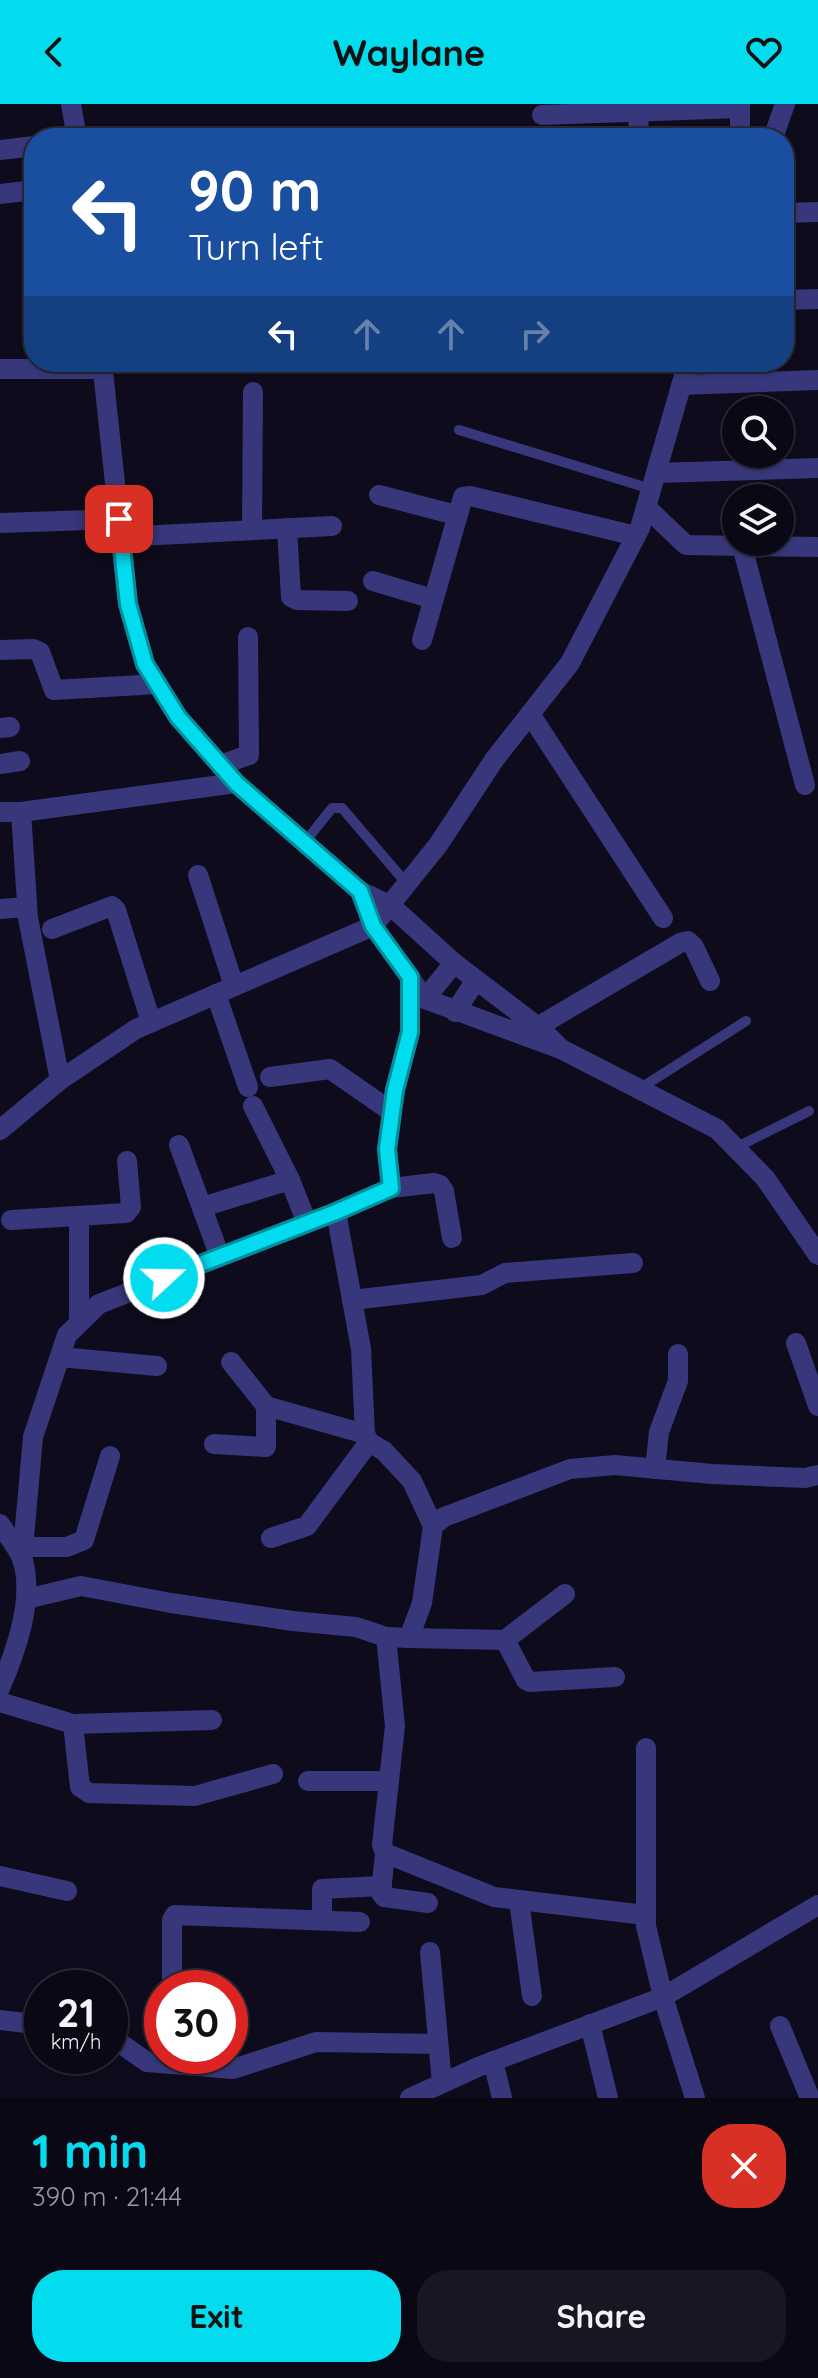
<!DOCTYPE html>
<html lang="en">
<head>
<meta charset="utf-8">
<style>
  body { margin:0; font-family:Quicksand,sans-serif; background:#181622; color:#f1f3f6; height:100vh; display:flex; flex-direction:column; font-size:30px; white-space:nowrap }
  * { box-sizing:border-box; margin:0 }
  p { font-size:26px; color:#999aa0 }
  .icon { flex:none; width:44px; height:44px; fill:none; stroke:currentColor; stroke-width:2; stroke-linecap:round; stroke-linejoin:round }
  .map { position:relative; height:1994px; overflow:hidden }
  .side { display:flex; flex-direction:column; background:#0a0815; flex:1 }
  .side>* { flex:none }
  .hud { position:absolute; left:24px; top:24px; width:770px; height:244px; border-radius:32px; box-shadow:0 2px 6px #0004,0 0 0 2px #2a2934; background:#1a4fa0; color:#fff; overflow:hidden }
  .fabs { position:absolute; left:722px; top:292px; display:grid; gap:16px }
  .fabs a { display:grid; place-items:center; width:72px; height:72px; border-radius:50%; background:#0a0815; box-shadow:0 2px 6px #0004,0 0 0 2px #2a2934; font-size:40px }
  .speed { position:absolute; left:24px; top:1866px; display:flex; gap:16px; font-size:40px; font-weight:700; text-align:center }
  .speed>* { display:grid; place-content:center; width:104px; height:104px; border-radius:50%; background:#0a0815; box-shadow:0 2px 6px #0004,0 0 0 2px #2a2934; line-height:1 }
  .speed small { font-size:20px; font-weight:400 }
  .speed .limit { border:12px solid #d22; background:#fff; color:#111 }
  .pin { position:absolute; display:grid; place-items:center; width:68px; height:68px; color:#fff; margin:-34px; border-radius:16px; box-shadow:0 4px 12px #0006 }
  .me { position:absolute; width:88px; margin:-44px; rotate:69deg; stroke-linejoin:round; filter:drop-shadow(0 0 6px #0008) }
  .turn { display:flex; align-items:center; gap:28px; height:168px; padding:0 32px; font-size:36px }
  .turn .icon { width:104px; height:104px; stroke-width:2.5 }
  .turn b { display:block; font-size:56px; line-height:68px }
  .lanes { display:flex; align-items:center; height:76px; padding:0 32px; background:#0003; justify-content:center; gap:40px; direction:ltr }
  .lanes .off { opacity:.35 }
  .round { display:grid; place-items:center; flex:none; width:84px; height:84px; border-radius:32px; background:#181622 }
  .head { display:flex; align-items:center; justify-content:space-between; height:136px; padding:0 32px }
  h1 { font-size:48px; font-weight:700; line-height:60px; color:#03dcef }
  .primary-button { display:flex; gap:16px; margin-top:auto; padding:16px 32px }
  .primary-button a { flex:1; height:92px; border-radius:32px; background:#03dcef; color:#111; font-size:32px; font-weight:700; line-height:92px; text-align:center }
  .primary-button a+a { background:#181622; color:#f1f3f6 }
  header { display:flex; justify-content:space-between; align-items:center; height:104px; padding:0 32px; background:#03dcef; color:#111; font-size:36px; font-weight:700 }
  .map>svg:first-child { display:block }
  .lines { fill:none; stroke-linecap:round; stroke-linejoin:round }
  .service { stroke:#38377b; stroke-width:10 }
  .minor { stroke:#38377b; stroke-width:20 }
  .tertiary { stroke:#38377b; stroke-width:20 }
  .route-casing { stroke:#028f9b; stroke-width:20 }
  .route { stroke:#03dcef; stroke-width:14 }
</style>
</head>
<body>
<header><svg class="icon" aria-label="back" viewBox="0 0 24 24"><path d="M15 5l-7 7 7 7"/></svg>Waylane<svg class="icon" aria-label="heart" viewBox="0 0 24 24"><path d="M12 20l-8-8c-3-5 5-10 8-4 3-6 11-1 8 4z"/></svg></header>
<div class="map">
<svg width="818" height="1994" viewBox="0 0 818 1994">
  <rect width="100%" height="100%" fill="#0e0b1c"/>
  <g class="lines">
    <!-- service -->
    <g class="service">
      <path d="M459 326 651 385"/>
      <path d="M305 738 332 704H342L407 780"/>
      <path d="M639 985 746 917"/>
      <path d="M735 1044 809 1007"/>
    </g>
    <!-- minor -->
    <g class="minor">
      <path d="M638 7 639 34"/>
      <path d="M542 11 740 4"/>
      <path d="M0 46 34 42"/>
      <path d="M0 90 34 86"/>
      <path d="M784 109 818 108"/>
      <path d="M784 196 818 195"/>
      <path d="M0 265H103"/>
      <path d="M681 281 818 276"/>
      <path d="M656 369 818 364"/>
      <path d="M379 391 456 411"/>
      <path d="M646 403 686 441 818 443"/>
      <path d="M0 419 119 415"/>
      <path d="M287 424 291 493 297 496 348 497"/>
      <path d="M252 426 253 288"/>
      <path d="M120 433 332 422"/>
      <path d="M742 442 805 681"/>
      <path d="M373 477 433 495"/>
      <path d="M422 536 463 393 470 392 636 432"/>
      <path d="M0 546 33 545 40 548 54 586 158 580"/>
      <path d="M530 610 663 814"/>
      <path d="M0 624 10 623"/>
      <path d="M0 660 20 657"/>
      <path d="M220 661 249 651 248 533"/>
      <path d="M0 708H21L236 679"/>
      <path d="M21 708 28 814 60 976"/>
      <path d="M198 771 234 882"/>
      <path d="M0 805 27 803"/>
      <path d="M52 825 112 802 116 806 151 918"/>
      <path d="M216 890 248 983"/>
      <path d="M537 923 680 839 688 837 694 843 710 877"/>
      <path d="M270 973 330 965 392 1008"/>
      <path d="M253 1002 290 1076 307 1119"/>
      <path d="M179 1041 220 1153"/>
      <path d="M391 1084 434 1079 440 1081 444 1087 452 1134"/>
      <path d="M202 1103 290 1076"/>
      <path d="M336 1108 361 1245 365 1330 369 1338 384 1347 412 1377 433 1422"/>
      <path d="M79 1114V1219"/>
      <path d="M11 1116 126 1109 131 1103 127 1057"/>
      <path d="M352 1196 482 1181 505 1169 633 1159"/>
      <path d="M796 1239 818 1302"/>
      <path d="M60 1253 157 1262"/>
      <path d="M231 1258 266 1302 365 1330"/>
      <path d="M214 1340 266 1343V1302"/>
      <path d="M655 1365 659 1328 678 1277V1250"/>
      <path d="M271 1434 307 1422 369 1338"/>
      <path d="M23 1443H67L84 1436 110 1352"/>
      <path d="M22 1456 33 1333 67 1231 99 1200 336 1108 391 1084 387 1045 395 986 410 928V873"/>
      <path d="M26 1495 81 1482 171 1499 293 1517 356 1523 386 1533 409 1534 422 1499 433 1422 444 1413 570 1365 615 1361 712 1370 805 1374 818 1371"/>
      <path d="M386 1533 395 1622 382 1741 385 1749 494 1793 645 1811"/>
      <path d="M409 1534 505 1536 565 1490"/>
      <path d="M505 1536 526 1576 530 1578 615 1573"/>
      <path d="M0 1598 73 1620 212 1616"/>
      <path d="M73 1620 80 1683 89 1689 195 1692 273 1670"/>
      <path d="M646 1644V1822L663 1893 695 1994"/>
      <path d="M308 1677H388"/>
      <path d="M385 1749 381 1789 384 1793 428 1799"/>
      <path d="M0 1772 67 1787"/>
      <path d="M519 1797 532 1892"/>
      <path d="M322 1816V1785L382 1782"/>
      <path d="M430 1848 442 1979"/>
      <path d="M172 1884V1816L175 1811 360 1818"/>
      <path d="M0 1916 42 1921"/>
      <path d="M590 1920 608 1994"/>
      <path d="M780 1922 810 1994"/>
      <path d="M110 1932 147 1958 233 1965 316 1938 438 1940"/>
      <path d="M493 1957 502 1994"/>
      <path d="M410 1994 478 1963 663 1893 818 1801"/>
    </g>
    <!-- tertiary -->
    <g class="tertiary">
      <path d="M71 0 77 34"/>
      <path d="M740 34V0"/>
      <path d="M773 34 785 0"/>
      <path d="M102 258 128 500 145 560 178 613 236 679 360 787 391 802 454 859 542 926 561 945"/>
      <path d="M369 811 373 822 425 895 561 945 717 1025 765 1074 818 1151"/>
      <path d="M425 895 454 859"/>
      <path d="M455 908 476 876"/>
      <path d="M0 1026 60 976 136 925 373 822 438 741 494 656 570 559 640 424 688 258"/>
      <path d="M0 1420C7 1431 19 1445 23 1457 34 1497 16 1547 0 1584"/>
    </g>
  </g>
  <g class="lines">
    <defs>
      <path id="route" d="M119 415 128 500 145 560 178 613 236 679 360 787 373 822 410 873V928L395 986 387 1045 391 1084 336 1108 164 1174"/>
    </defs>
    <!-- route casing -->
    <use href="#route" class="route-casing"/>
    <!-- route -->
    <use href="#route" class="route"/>
  </g>
</svg>
<div class="fabs">
<a><svg class="icon" aria-label="search" viewBox="0 0 24 24"><circle cx="10" cy="10" r="6"/><path d="M15 15l6 6"/></svg></a>
<a><svg class="icon" aria-label="layers" viewBox="0 0 24 24"><path d="M12 4l9 5-9 5-9-5zM3 14l9 5 9-5"/></svg></a>
</div>
<div class="speed"><div>21<small>km/h</small></div><div class="limit">30</div></div>
<div class="pin" style="left:119px;top:415px;background:#d93025"><svg class="icon" aria-label="arrive" viewBox="0 0 24 24"><path d="M6 21V4h12l-3 4 3 4H6"/></svg></div>
<svg class="me" style="left:164px;top:1174px" viewBox="-20 -20 40 40"><circle r="17" fill="#03dcef" stroke="#fff" stroke-width="3"/><path d="M0-11L8 9 0 5-8 9z" fill="#fff"/></svg>
<div class="hud">
<div class="turn"><svg class="icon" aria-label="left" viewBox="0 0 24 24"><path d="M17 20v-9H6M10 6l-5 5 5 5"/></svg><div><b>90 m</b>Turn left</div></div>
<div class="lanes"><svg class="icon" aria-label="left" viewBox="0 0 24 24"><path d="M17 20v-9H6M10 6l-5 5 5 5"/></svg><svg class="icon off" aria-label="ahead" viewBox="0 0 24 24"><path d="M12 20V5M6 11l6-6 6 6"/></svg><svg class="icon off" aria-label="ahead" viewBox="0 0 24 24"><path d="M12 20V5M6 11l6-6 6 6"/></svg><svg class="icon off" aria-label="right" viewBox="0 0 24 24"><path d="M7 20v-9h11M14 6l5 5-5 5"/></svg></div>
</div>
</div>
<section class="side">
<div class="head"><div><h1>1 min</h1><p>390 m · 21:44</p></div><a class="round" style="background:#d93025;color:#fff"><svg class="icon" aria-label="close" viewBox="0 0 24 24"><path d="M6 6l12 12M18 6L6 18"/></svg></a></div>
<div class="primary-button"><a>Exit</a><a>Share</a></div>
</section>
</body>
</html>
